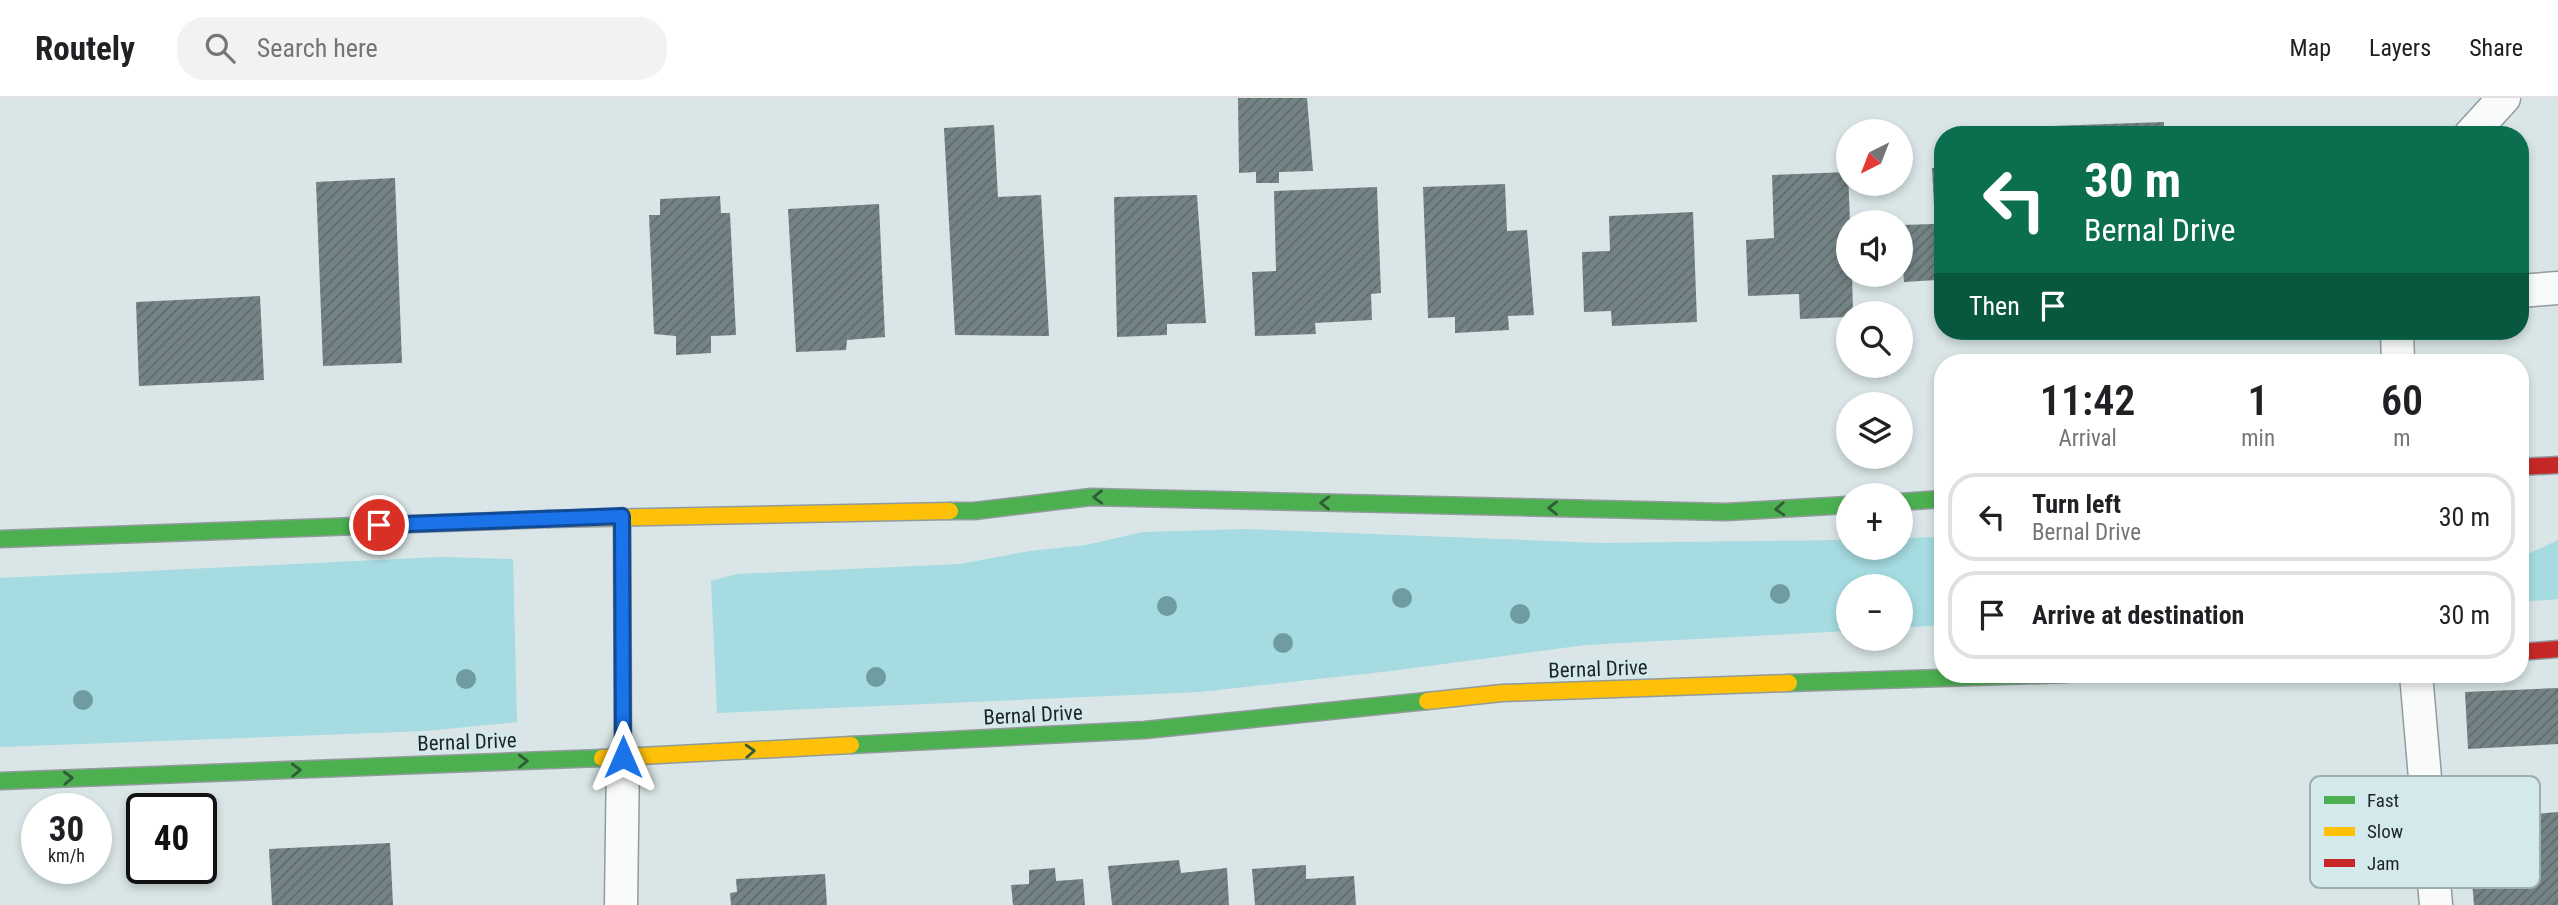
<!DOCTYPE html>
<html lang="en">
<head>
<meta charset="utf-8">
<style>
  body { margin:0; font-family:"Roboto Condensed",sans-serif; background:#f2f2f2; color:#202124; height:100vh; display:flex; flex-direction:column; font-size:26px; white-space:nowrap }
  * { box-sizing:border-box; margin:0 }
  p { font-size:23px; color:#757577 }
  .icon { flex:none; width:38px; height:38px; fill:none; stroke:currentColor; stroke-width:2; stroke-linecap:round; stroke-linejoin:round }
  .map { position:relative; flex:1; overflow:hidden }
  .side { position:absolute; left:1934px; top:256px; width:595px; height:329px; display:flex; flex-direction:column; background:#fff; border-radius:28px; box-shadow:0 4px 10px #0003 }
  .side>* { flex:none }
  .hud { position:absolute; left:1934px; top:28px; width:595px; height:214px; border-radius:28px; box-shadow:0 4px 10px #0003; background:#0b6e4f; color:#fff; overflow:hidden }
  .needle { width:46px; rotate:222deg }
  .buttons { position:absolute; left:1836px; top:21px; display:grid; gap:14px }
  .buttons a { display:grid; place-items:center; width:77px; height:77px; border-radius:50%; background:#fff; box-shadow:0 4px 10px #0003; font-size:35px }
  .speed { position:absolute; left:21px; top:695px; display:flex; gap:14px; font-size:35px; font-weight:700; text-align:center }
  .speed>* { display:grid; place-content:center; width:91px; height:91px; border-radius:50%; background:#fff; box-shadow:0 4px 10px #0003; line-height:1 }
  .speed small { font-size:18px; font-weight:400 }
  .speed .limit { border:4px solid #111; border-radius:10px; background:#fff; color:#111 }
  .pin { position:absolute; display:grid; place-items:center; width:60px; height:60px; color:#fff; margin:-30px; border:4px solid #fff; border-radius:50%; box-shadow:0 2px 7px #0007 }
  .me { position:absolute; width:77px; margin:-38px; rotate:0deg; stroke-linejoin:round; filter:drop-shadow(0 0 5px #0008) }
  .turn { display:flex; align-items:center; gap:24px; height:147px; padding:0 35px; font-size:32px }
  .turn .icon { width:91px; height:91px; stroke-width:2.5 }
  .turn b { display:block; font-size:49px; line-height:60px }
  .then { display:flex; align-items:center; height:66px; padding:0 35px; background:#0003; gap:14px; font-size:26px }
  .eta { display:flex; justify-content:space-evenly; align-items:center; height:119px; text-align:center }
  .eta b { font-size:42px; font-weight:600; line-height:49px }
  ul { padding:0; list-style:none }
  li { display:flex; align-items:center; gap:21px; height:88px; margin:0 14px 10px; padding:0 21px; border:4px solid #e0e0e0; border-radius:28px }
  li div { flex:1 }
  li b { display:block; font-size:26px }
  li em { font-style:normal }
  header { display:flex; align-items:center; gap:42px; box-sizing:border-box; height:98px; padding:0 35px; background:#fff; border-bottom:2px solid #e0e0e0 }
  header strong { font-size:33px }
  nav { display:flex; gap:38px; margin-inline-start:auto; font-size:24px }
  .search { width:490px; height:63px; background:#f2f2f2; display:flex; align-items:center; gap:18px; box-sizing:border-box; padding:0 24px; border-radius:28px; color:#757577; font-size:26px }
  .map>svg:first-child { display:block }
  .green { fill:#a5dbe1 }
  .building { fill:url(#building-hatch) }
  .lines { fill:none; stroke-linecap:round; stroke-linejoin:round }
  .lane-casing { stroke:#929b9b; stroke-width:35 }
  .fast-casing { stroke:#929b9b; stroke-width:19 }
  .slow-casing { stroke:#929b9b; stroke-width:19 }
  .jam-casing { stroke:#929b9b; stroke-width:19 }
  .lane { stroke:#f9fbfb; stroke-width:32 }
  .fast { stroke:#4caf50; stroke-width:16 }
  .slow { stroke:#ffc107; stroke-width:16 }
  .jam { stroke:#c62828; stroke-width:16 }
  .tree { fill:#6e9ca1 }
  .oneway { stroke:#305c37 }
  .route-casing { stroke:#114b97; stroke-width:18 }
  .route { stroke:#1a73e8; stroke-width:12 }
  .labels { text-anchor:middle; stroke-width:7; stroke-linejoin:round; paint-order:stroke }
  .street-label { font-size:21px; fill:#1d2526; stroke:#d4e9eb }
  .key { fill:#d4e9eb; stroke:#9daeb0; stroke-width:2 }
  .key-label { font-size:19px; fill:#1d2526 }
</style>
</head>
<body>
<header>
<strong>Routely</strong>
<div class="search"><svg class="icon" aria-label="search" viewBox="0 0 24 24"><circle cx="10" cy="10" r="6"/><path d="M15 15l6 6"/></svg>Search here</div>
<nav><a>Map</a><a>Layers</a><a>Share</a></nav>
</header>
<div class="map">
<svg width="2558" height="807" viewBox="0 0 2558 807">
  <defs>
    <pattern id="building-hatch" width="6" height="6" patternUnits="userSpaceOnUse" patternTransform="scale(1.75)"><rect width="6" height="6" fill="#748385"/><path d="M-1 1l2-2M0 6l6-6M5 7l2-2" fill="none" stroke="#5f6b6d"/></pattern>
  </defs>
  <rect width="100%" height="100%" fill="#d9e5e6"/>
  <!-- green -->
  <g class="green">
    <path d="M1247 431 1600 445 1848 442V450H1900L1901 440 1942 439V527L1901 530 1900 488H1848V533L1585 547 1391 573 1200 594 717 615 711 483 737 476 960 466 1030 453 1086 447 1143 434Z"/>
    <path d="M2558 442V501L2520 504V460Z"/>
    <path d="M440 459 513 461 517 624 426 633 0 649V480Z"/>
  </g>
  <!-- building -->
  <g class="building">
    <path d="M1238 0H1307L1313 73 1279 74V85H1256V74L1239 75Z"/>
    <path d="M2164 24V37H2052L2051 28Z"/>
    <path d="M994 27 998 99 1041 97 1049 238 955 237 944 30Z"/>
    <path d="M1932 70H1942V198L1938 199 1937 182 1904 184 1900 127 1935 126Z"/>
    <path d="M1848 74 1850 124H1848V177H1852L1853 215H1848V219L1800 221 1799 196 1748 198 1746 142 1774 140 1772 77Z"/>
    <path d="M395 80 402 265 323 268 316 84Z"/>
    <path d="M1505 86 1507 133 1527 132 1534 217 1508 218 1509 232 1455 235V219L1428 220 1423 89Z"/>
    <path d="M1377 89 1381 195 1371 196 1372 222 1315 225 1316 236 1255 238 1252 174 1276 173 1274 93Z"/>
    <path d="M1197 97 1206 225 1167 226V237L1117 239 1114 99Z"/>
    <path d="M720 98 721 115H730L736 237 711 238V255L676 257V238L654 236 649 117H660V101Z"/>
    <path d="M879 106 885 239 847 242 846 252 796 254 788 111Z"/>
    <path d="M1693 114 1697 224 1612 228 1611 213 1584 214 1582 154 1610 153 1609 118Z"/>
    <path d="M260 198 264 282 139 288 136 204Z"/>
    <path d="M2558 590V646L2468 651 2465 594Z"/>
    <path d="M2558 714V807H2474L2467 721Z"/>
    <path d="M390 745 393 807H272L269 751Z"/>
    <path d="M1179 762 1181 775 1227 770 1229 807H1112L1108 768Z"/>
    <path d="M1306 767V781L1354 778 1356 807H1255L1252 771Z"/>
    <path d="M1055 770 1056 783 1083 781 1085 807H1013L1011 787 1029 786V772Z"/>
    <path d="M825 776 827 807H731L730 795 737 794 736 781Z"/>
  </g>
  <g class="lines">
    <defs>
      <g id="lane">
        <path d="M2470 37 2504 0"/>
        <path d="M2520 193 2558 190"/>
        <path d="M2397 233 2398 264"/>
        <path d="M2416 576 2436 807"/>
        <path d="M621 807 623 659"/>
      </g>
      <g id="fast">
        <path d="M1900 404 1942 401"/>
        <path d="M950 413H974L1091 399 1726 414 1848 407"/>
        <path d="M622 418 623 659"/>
        <path d="M0 441 548 421"/>
        <path d="M1789 585 2067 576"/>
        <path d="M851 647 1145 632 1427 603"/>
        <path d="M0 683 602 660"/>
      </g>
      <g id="slow">
        <path d="M548 421 950 413"/>
        <path d="M1427 603 1502 595 1789 585"/>
        <path d="M602 660 851 647"/>
      </g>
      <g id="jam">
        <path d="M2520 369 2558 367"/>
        <path d="M2520 554 2558 551"/>
      </g>
    </defs>
    <!-- lane casing -->
    <use href="#lane" class="lane-casing"/>
    <!-- fast casing -->
    <use href="#fast" class="fast-casing"/>
    <!-- slow casing -->
    <use href="#slow" class="slow-casing"/>
    <!-- jam casing -->
    <use href="#jam" class="jam-casing"/>
    <!-- lane -->
    <use href="#lane" class="lane"/>
    <!-- fast -->
    <use href="#fast" class="fast"/>
    <!-- slow -->
    <use href="#slow" class="slow"/>
    <!-- jam -->
    <use href="#jam" class="jam"/>
  </g>
  <!-- trees -->
  <g class="tree">
    <circle cx="1780" cy="496" r="10"/>
    <circle cx="1402" cy="500" r="10"/>
    <circle cx="1167" cy="508" r="10"/>
    <circle cx="1520" cy="516" r="10"/>
    <circle cx="1283" cy="545" r="10"/>
    <circle cx="876" cy="579" r="10"/>
    <circle cx="466" cy="581" r="10"/>
    <circle cx="83" cy="602" r="10"/>
  </g>
  <!-- one-way arrows -->
  <defs><path id="oneway-chevron" d="M-2-3.5L2.5 0L-2 3.5" fill="none" stroke-width="1.6" stroke-linecap="round" stroke-linejoin="round" transform="scale(1.75)"/></defs>
  <g class="oneway">
    <use href="#oneway-chevron" transform="translate(1098 399) rotate(179)"/>
    <use href="#oneway-chevron" transform="translate(1325 405) rotate(-179)"/>
    <use href="#oneway-chevron" transform="translate(1553 410) rotate(-179)"/>
    <use href="#oneway-chevron" transform="translate(1780 411) rotate(177)"/>
    <use href="#oneway-chevron" transform="translate(750 653) rotate(-3)"/>
    <use href="#oneway-chevron" transform="translate(523 663) rotate(-2)"/>
    <use href="#oneway-chevron" transform="translate(296 672) rotate(-2)"/>
    <use href="#oneway-chevron" transform="translate(68 680) rotate(-2)"/>
  </g>
  <g class="lines">
    <defs>
      <path id="route" d="M379 427 622 418 623 659"/>
    </defs>
    <!-- route casing -->
    <use href="#route" class="route-casing"/>
    <!-- route -->
    <use href="#route" class="route"/>
  </g>
  <g class="labels">
    <!-- street labels -->
    <g class="street-label">
      <text transform="translate(1598 571) rotate(-2)" y="7">Bernal Drive</text>
      <text transform="translate(1033 617) rotate(-3)" y="7">Bernal Drive</text>
      <text transform="translate(467 644) rotate(-2)" y="7">Bernal Drive</text>
    </g>
  </g>
  <!-- legend -->
  <rect x="2310" y="678" width="230" height="112" rx="10" class="key"/>
  <rect x="2324" y="698" width="31" height="8" fill="#4caf50"/>
  <rect x="2324" y="729" width="31" height="9" fill="#ffc107"/>
  <rect x="2324" y="761" width="31" height="8" fill="#c62828"/>
  <g class="key-label">
    <text x="2367" y="709">Fast</text>
    <text x="2367" y="740">Slow</text>
    <text x="2367" y="772">Jam</text>
  </g>
</svg>
<div class="buttons">
<a><svg class="needle" viewBox="-14 -14 28 28"><path d="M0-13l5 13h-10z" fill="#e53935"/><path d="M0 13l5-13h-10z" fill="#757577"/></svg></a>
<a><svg class="icon" aria-label="sound" viewBox="0 0 24 24"><path d="M4 9h4l5-4v14l-5-4H4zM17 9q2 3 0 6"/></svg></a>
<a><svg class="icon" aria-label="search" viewBox="0 0 24 24"><circle cx="10" cy="10" r="6"/><path d="M15 15l6 6"/></svg></a>
<a><svg class="icon" aria-label="layers" viewBox="0 0 24 24"><path d="M12 4l9 5-9 5-9-5zM3 14l9 5 9-5"/></svg></a>
<a>+</a>
<a>−</a>
</div>
<div class="speed"><div>30<small>km/h</small></div><div class="limit">40</div></div>
<div class="pin" style="left:379px;top:427px;background:#d93025"><svg class="icon" aria-label="arrive" viewBox="0 0 24 24"><path d="M6 21V4h12l-3 4 3 4H6"/></svg></div>
<svg class="me" style="left:623px;top:659px" viewBox="-20 -20 40 40"><path d="M0-17L14 15 0 8-14 15z" fill="#1a73e8" stroke="#fff" stroke-width="4"/></svg>
<div class="hud">
<div class="turn"><svg class="icon" aria-label="left" viewBox="0 0 24 24"><path d="M17 20v-9H6M10 6l-5 5 5 5"/></svg><div><b>30 m</b>Bernal Drive</div></div>
<div class="then">Then<svg class="icon" aria-label="arrive" viewBox="0 0 24 24"><path d="M6 21V4h12l-3 4 3 4H6"/></svg></div>
</div>
<section class="side">
<div class="eta">
<div><b>11:42</b><p>Arrival</p></div>
<div><b>1</b><p>min</p></div>
<div><b>60</b><p>m</p></div>
</div>
<ul>
<li><svg class="icon" aria-label="left" viewBox="0 0 24 24"><path d="M17 20v-9H6M10 6l-5 5 5 5"/></svg><div><b>Turn left</b><p>Bernal Drive</p></div><em>30 m</em></li>
<li><svg class="icon" aria-label="arrive" viewBox="0 0 24 24"><path d="M6 21V4h12l-3 4 3 4H6"/></svg><div><b>Arrive at destination</b></div><em>30 m</em></li>
</ul>
</section>
</div>
</body>
</html>
